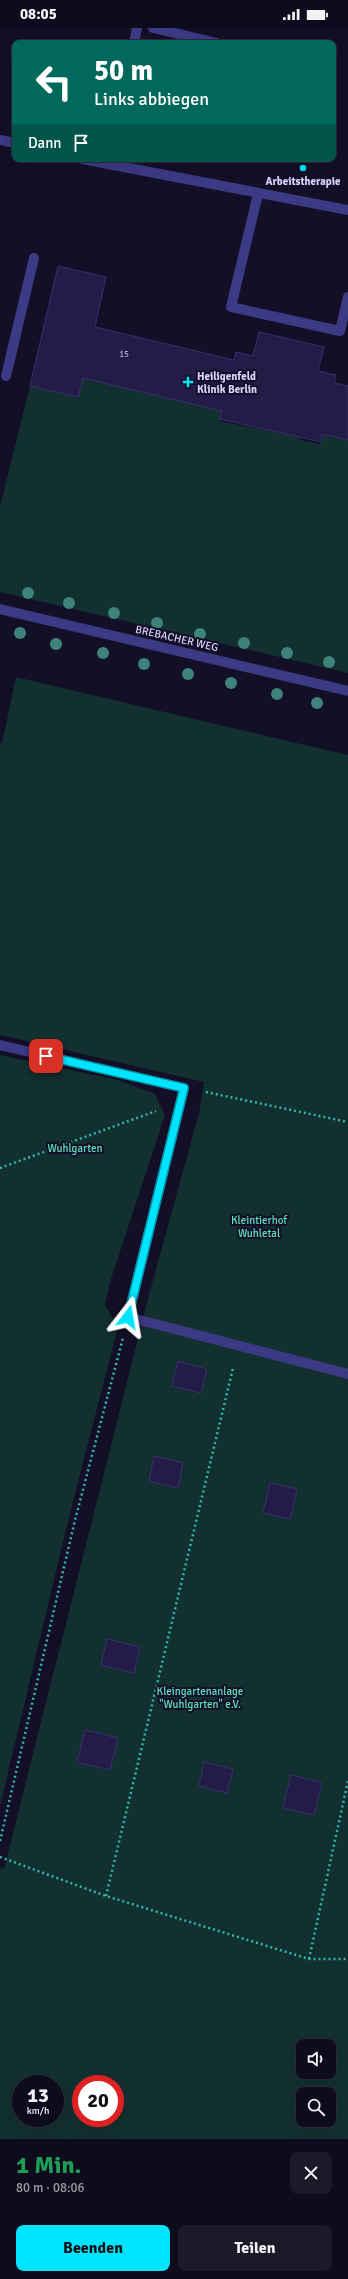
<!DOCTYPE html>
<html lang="de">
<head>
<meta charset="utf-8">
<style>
  body { margin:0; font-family:Signika,sans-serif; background:#1c1929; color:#f1f3f6; height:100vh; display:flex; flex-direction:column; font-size:15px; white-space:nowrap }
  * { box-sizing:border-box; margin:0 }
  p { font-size:13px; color:#9b9ba3 }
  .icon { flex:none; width:22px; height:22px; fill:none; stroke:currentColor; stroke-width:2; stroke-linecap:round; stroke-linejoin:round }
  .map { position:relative; height:2111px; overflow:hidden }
  .drawer { display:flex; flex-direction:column; background:#0e0b1c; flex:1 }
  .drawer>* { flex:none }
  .hud { position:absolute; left:12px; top:12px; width:324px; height:122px; border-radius:8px; box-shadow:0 4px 16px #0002,0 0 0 1px #2e2b3b; background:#00695c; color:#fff; overflow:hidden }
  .controls { position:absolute; left:296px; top:2011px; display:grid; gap:8px }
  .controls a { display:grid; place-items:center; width:40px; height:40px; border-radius:8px; background:#0e0b1c; box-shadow:0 4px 16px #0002,0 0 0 1px #2e2b3b; font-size:20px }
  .speed { position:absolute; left:12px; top:2047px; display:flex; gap:8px; font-size:20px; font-weight:700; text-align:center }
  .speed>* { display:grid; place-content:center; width:52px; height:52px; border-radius:50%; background:#0e0b1c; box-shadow:0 4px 16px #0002,0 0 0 1px #2e2b3b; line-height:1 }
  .speed small { font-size:10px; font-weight:400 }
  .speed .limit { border:6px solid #d22; background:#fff; color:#111 }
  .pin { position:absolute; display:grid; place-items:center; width:34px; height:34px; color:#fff; margin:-17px; border-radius:8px; box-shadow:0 2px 6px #0006 }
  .me { position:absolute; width:44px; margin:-22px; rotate:14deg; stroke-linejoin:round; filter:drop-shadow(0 0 3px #0008) }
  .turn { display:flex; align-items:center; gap:14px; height:84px; padding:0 16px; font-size:18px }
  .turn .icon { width:52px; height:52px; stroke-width:2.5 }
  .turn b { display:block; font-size:28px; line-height:34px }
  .then { display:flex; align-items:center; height:38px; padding:0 16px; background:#0003; gap:8px; font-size:15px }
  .round { display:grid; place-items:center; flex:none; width:42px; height:42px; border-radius:8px; background:#1c1929 }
  .headline { display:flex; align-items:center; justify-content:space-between; height:68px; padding:0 16px }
  h1 { font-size:24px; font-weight:800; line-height:30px; color:#1e9e55 }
  .action { display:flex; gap:8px; margin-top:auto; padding:8px 16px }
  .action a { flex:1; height:46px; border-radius:8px; background:#00e5ff; color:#111; font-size:16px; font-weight:800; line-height:46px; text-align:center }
  .action a+a { background:#1c1929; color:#f1f3f6 }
  .status { display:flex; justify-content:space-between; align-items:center; height:28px; padding:0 20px; background:#0e0b1c; direction:ltr }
  .status svg { height:11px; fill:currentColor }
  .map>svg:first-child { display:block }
  .green { fill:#12302f; fill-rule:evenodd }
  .building { fill:#241b47; stroke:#3b2d73 }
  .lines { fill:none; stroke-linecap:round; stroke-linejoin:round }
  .path { stroke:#2fb8b0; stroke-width:2.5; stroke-dasharray:2 3; stroke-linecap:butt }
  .service { stroke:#3d3a85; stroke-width:10 }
  .tree { fill:#3d827b }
  .route-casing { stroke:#0095a6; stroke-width:10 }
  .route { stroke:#00e5ff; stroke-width:7 }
  .poi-dot { fill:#00e5ff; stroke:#130f26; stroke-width:1.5 }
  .labels { text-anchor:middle; stroke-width:4; stroke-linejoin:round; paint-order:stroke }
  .number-label { font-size:9px; fill:#aca6d1 }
  .poi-label { font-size:11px; font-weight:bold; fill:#d9d4ff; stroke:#130f26 }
  .street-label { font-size:11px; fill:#d9d4ff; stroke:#130f26 }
  .park-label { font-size:11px; fill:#5fe0c0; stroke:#130f26 }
</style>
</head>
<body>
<div class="status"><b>08:05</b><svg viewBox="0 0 49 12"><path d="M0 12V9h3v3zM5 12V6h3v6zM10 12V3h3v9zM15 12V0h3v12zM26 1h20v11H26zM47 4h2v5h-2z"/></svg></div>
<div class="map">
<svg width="348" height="2111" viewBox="0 0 348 2111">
  <rect width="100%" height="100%" fill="#130f26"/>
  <!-- green -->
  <g class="green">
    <path d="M83 350 222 383 220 393 300 409V412L320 416 322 406 348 412V645L0 564V479L30 358 78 369Z"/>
    <path d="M16 649 348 727V2111H0V1840L4 1841 150 1263 199 1085 204 1054 0 1007V715H2ZM303 2018H329V2044H303ZM21 2056H55V2090H21ZM81 2056H115V2090H81ZM303 2066H329V2092H303Z"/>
    <path d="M0 1027 118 1052 155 1066 165 1087 110 1254 105 1277 118 1299 69 1489 0 1778Z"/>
  </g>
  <!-- building -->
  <g class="building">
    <path d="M58 238 106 249 95 299 234 332 236 324 253 328 259 304 324 319 318 343 336 347 334 355 348 358V412L322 406 321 414 220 391 222 383 83 350 78 369 30 358Z"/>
    <path d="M178 1333 207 1341 201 1365 172 1358Z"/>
    <path d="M154 1428 183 1435 178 1460 149 1453Z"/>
    <path d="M270 1455 297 1461 290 1491 263 1485Z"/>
    <path d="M107 1611 140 1619 134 1645 101 1637Z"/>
    <path d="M85 1702 118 1710 110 1742 77 1734Z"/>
    <path d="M204 1734 233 1741 227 1765 199 1758Z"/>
    <path d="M291 1747 322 1755 314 1787 283 1780Z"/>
  </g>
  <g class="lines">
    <!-- path -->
    <g class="path">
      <path d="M206 1064 348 1094"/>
      <path d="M0 1140 156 1083"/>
      <path d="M0 1813 75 1492 123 1310"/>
      <path d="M0 1829 106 1868 309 1931H348"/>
      <path d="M106 1868 233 1340"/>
      <path d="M309 1931 348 1753"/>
    </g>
    <!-- service -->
    <g class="service">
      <path d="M153 0 217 15"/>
      <path d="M134 15 137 0"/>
      <path d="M0 112 15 115"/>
      <path d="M82 131 348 182"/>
      <path d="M258 166 231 279 340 303 348 269"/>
      <path d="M6 348 34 230"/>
      <path d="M0 581 348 663"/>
      <path d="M0 1017 184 1060 128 1289 348 1346"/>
    </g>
  </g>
  <!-- trees -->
  <g class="tree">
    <circle cx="28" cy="565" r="6"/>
    <circle cx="69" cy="575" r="6"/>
    <circle cx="114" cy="585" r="6"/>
    <circle cx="157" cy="595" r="6"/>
    <circle cx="20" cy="605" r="6"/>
    <circle cx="200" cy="606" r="6"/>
    <circle cx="244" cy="615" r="6"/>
    <circle cx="56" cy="616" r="6"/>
    <circle cx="103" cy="625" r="6"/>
    <circle cx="287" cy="625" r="6"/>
    <circle cx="329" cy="634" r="6"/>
    <circle cx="144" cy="636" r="6"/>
    <circle cx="188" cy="646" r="6"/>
    <circle cx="231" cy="655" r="6"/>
    <circle cx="277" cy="666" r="6"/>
    <circle cx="317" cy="675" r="6"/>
  </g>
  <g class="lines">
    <defs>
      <path id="route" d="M46 1028 184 1060 128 1289"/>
    </defs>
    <!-- route casing -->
    <use href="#route" class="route-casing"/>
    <!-- route -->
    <use href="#route" class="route"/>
  </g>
  <!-- markers -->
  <g class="poi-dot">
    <circle cx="303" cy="140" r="4"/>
    <path d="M186 348h4v4h4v4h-4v4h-4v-4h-4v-4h4z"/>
  </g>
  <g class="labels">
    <!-- number labels -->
    <g class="number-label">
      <text x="124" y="329">15</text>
    </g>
    <!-- poi labels -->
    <g class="poi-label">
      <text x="303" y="157">Arbeitstherapie</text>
      <text x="197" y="352" text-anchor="start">Heiligenfeld<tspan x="197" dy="13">Klinik Berlin</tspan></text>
    </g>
    <!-- street labels -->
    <g class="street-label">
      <text transform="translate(177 610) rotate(13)" y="4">BREBACHER WEG</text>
    </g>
    <!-- park labels -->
    <g class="park-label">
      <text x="75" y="1124">Wuhlgarten</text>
      <text x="259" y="1196">Kleintierhof<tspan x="259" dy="13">Wuhletal</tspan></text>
      <text x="200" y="1667">Kleingartenanlage<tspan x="200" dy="13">"Wuhlgarten" e.V.</tspan></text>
    </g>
  </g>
</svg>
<div class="controls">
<a><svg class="icon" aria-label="sound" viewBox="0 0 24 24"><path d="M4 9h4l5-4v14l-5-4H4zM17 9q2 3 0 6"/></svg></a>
<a><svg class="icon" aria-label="search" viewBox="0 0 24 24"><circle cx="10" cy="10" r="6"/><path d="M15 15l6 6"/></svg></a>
</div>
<div class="speed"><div>13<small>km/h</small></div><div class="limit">20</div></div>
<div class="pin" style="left:46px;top:1028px;background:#d93025"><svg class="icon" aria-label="arrive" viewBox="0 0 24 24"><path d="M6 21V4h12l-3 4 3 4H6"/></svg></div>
<svg class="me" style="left:128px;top:1289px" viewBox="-20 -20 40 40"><path d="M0-17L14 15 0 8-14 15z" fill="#00e5ff" stroke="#fff" stroke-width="4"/></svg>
<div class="hud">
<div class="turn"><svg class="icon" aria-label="left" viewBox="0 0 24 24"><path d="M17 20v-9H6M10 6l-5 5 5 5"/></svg><div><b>50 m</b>Links abbiegen</div></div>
<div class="then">Dann<svg class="icon" aria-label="arrive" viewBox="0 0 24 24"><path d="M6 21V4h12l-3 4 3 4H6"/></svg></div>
</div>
</div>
<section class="drawer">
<div class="headline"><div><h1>1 Min.</h1><p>80 m · 08:06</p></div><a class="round"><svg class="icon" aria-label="close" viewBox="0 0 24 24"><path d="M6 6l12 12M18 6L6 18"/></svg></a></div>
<div class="action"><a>Beenden</a><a>Teilen</a></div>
</section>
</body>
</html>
